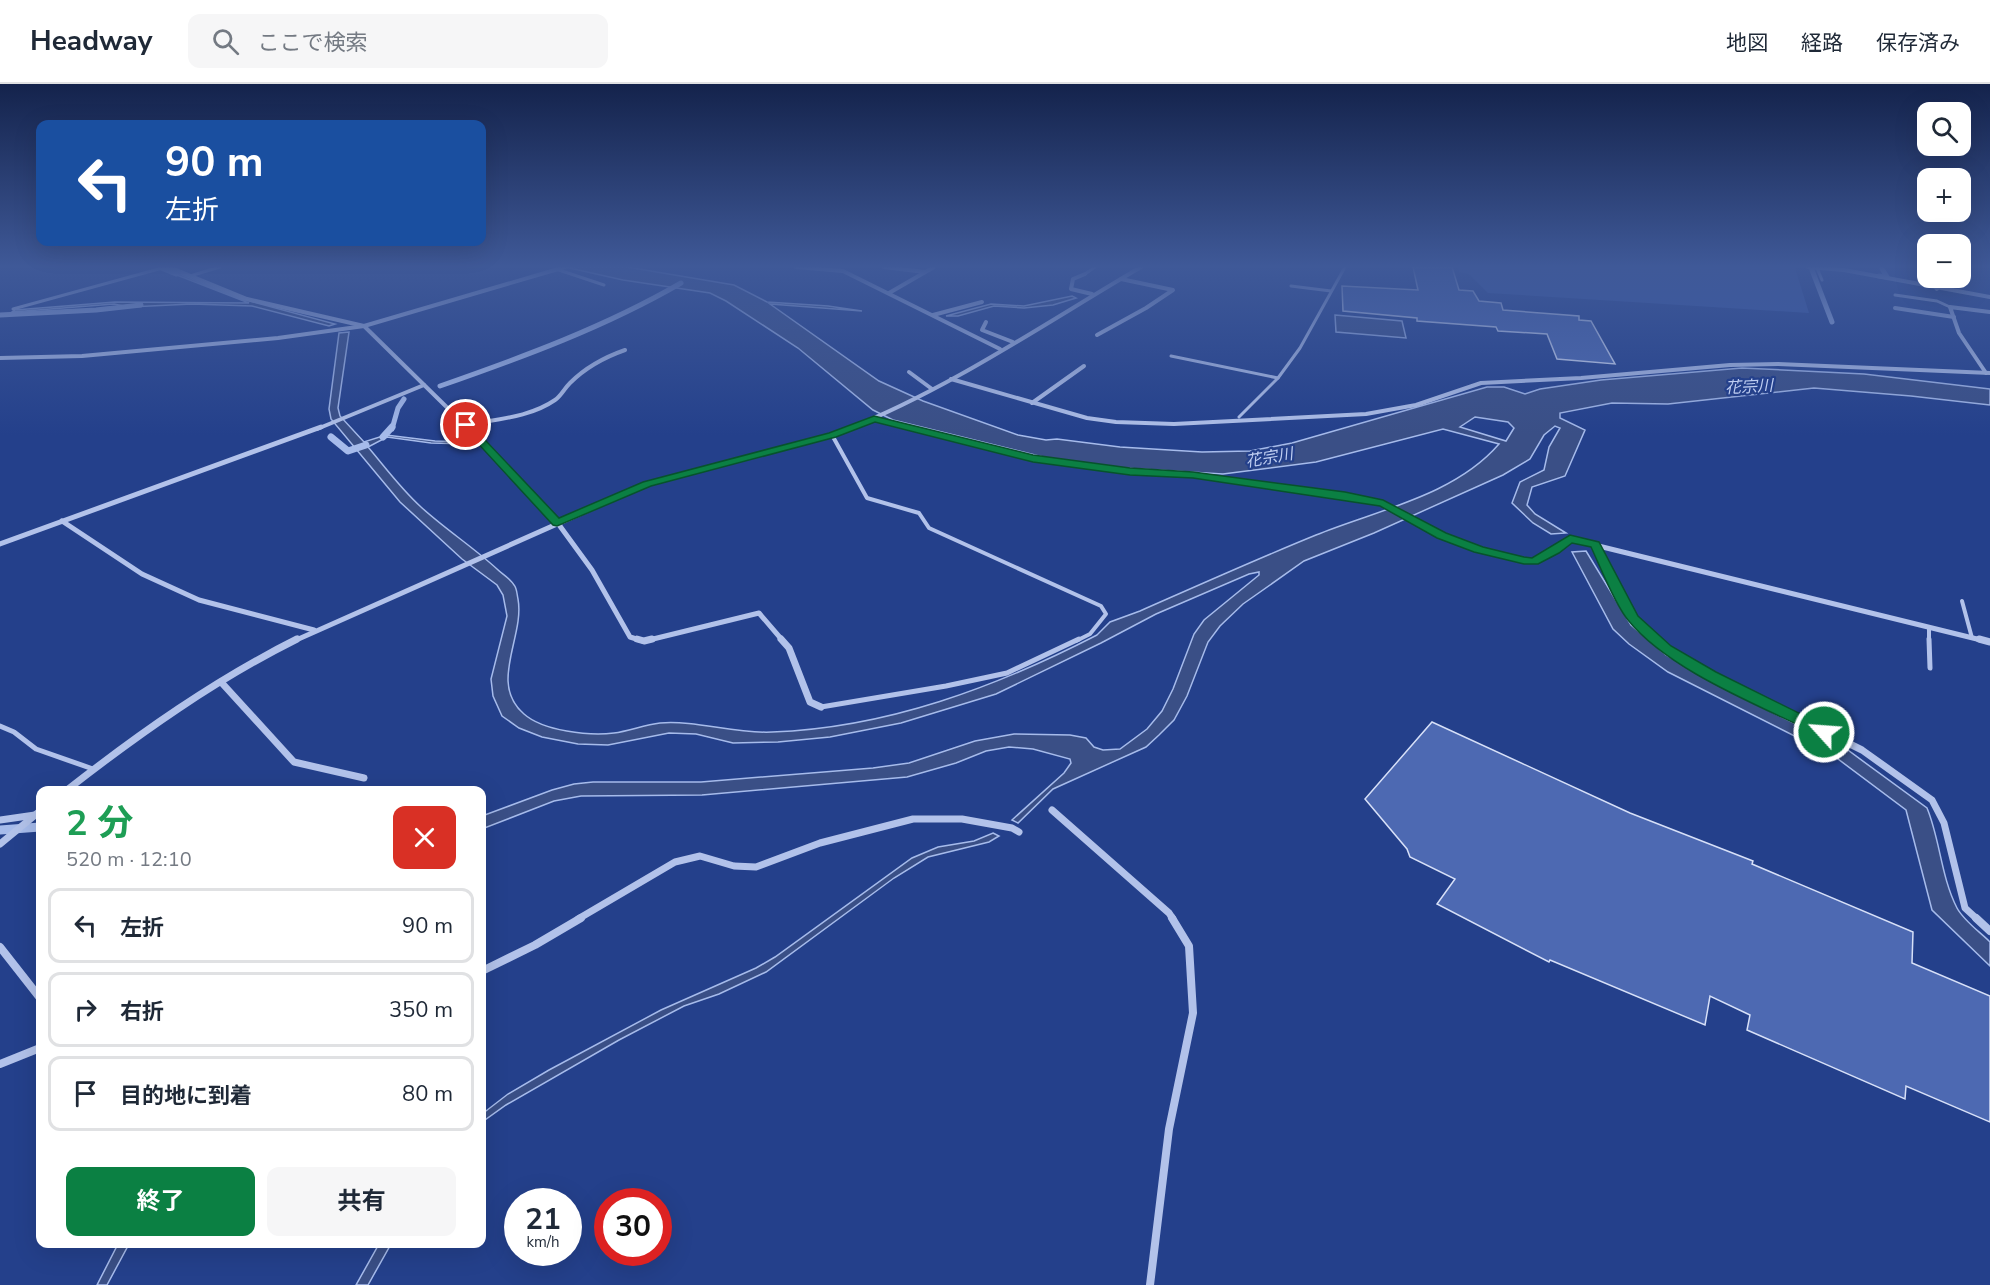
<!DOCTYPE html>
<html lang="ja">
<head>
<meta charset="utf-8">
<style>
  body { margin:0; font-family:"Nunito Sans","Noto Sans JP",sans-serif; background:#f6f6f7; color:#1f2937; height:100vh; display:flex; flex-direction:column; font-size:22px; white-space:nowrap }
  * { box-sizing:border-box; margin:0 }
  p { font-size:20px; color:#747a83 }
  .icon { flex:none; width:33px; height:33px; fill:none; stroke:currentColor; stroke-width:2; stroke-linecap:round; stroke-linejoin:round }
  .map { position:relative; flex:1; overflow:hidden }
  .panel { position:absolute; left:36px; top:702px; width:450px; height:462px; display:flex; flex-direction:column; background:#fff; border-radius:12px; box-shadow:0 6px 24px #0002 }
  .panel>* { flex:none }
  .hud { position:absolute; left:36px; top:36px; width:450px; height:126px; border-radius:12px; box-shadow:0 6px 24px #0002; background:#1a4fa0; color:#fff; overflow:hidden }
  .fabs { position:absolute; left:1917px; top:18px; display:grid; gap:12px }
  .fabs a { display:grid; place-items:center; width:54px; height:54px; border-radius:12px; background:#fff; box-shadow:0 6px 24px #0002; font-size:30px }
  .speed { position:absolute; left:504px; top:1104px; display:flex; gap:12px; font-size:30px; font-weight:700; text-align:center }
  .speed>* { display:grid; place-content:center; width:78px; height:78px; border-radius:50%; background:#fff; box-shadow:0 6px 24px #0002; line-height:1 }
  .speed small { font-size:15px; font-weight:400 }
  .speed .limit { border:9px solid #d22; background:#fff; color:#111 }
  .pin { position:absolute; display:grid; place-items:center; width:51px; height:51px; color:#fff; margin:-26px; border:3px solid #fff; border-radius:50%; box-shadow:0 2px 6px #0007 }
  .me { position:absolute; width:66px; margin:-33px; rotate:296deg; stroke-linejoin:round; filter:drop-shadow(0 0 4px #0008) }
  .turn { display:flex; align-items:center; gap:21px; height:126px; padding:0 30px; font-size:27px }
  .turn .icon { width:78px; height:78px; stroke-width:2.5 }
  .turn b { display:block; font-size:42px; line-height:51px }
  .round { display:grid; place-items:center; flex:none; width:63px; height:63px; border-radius:12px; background:#f6f6f7 }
  .headline { display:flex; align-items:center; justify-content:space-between; height:102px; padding:0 30px }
  h1 { font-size:36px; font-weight:700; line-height:45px; color:#1e9e55 }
  .action { display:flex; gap:12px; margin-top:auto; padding:12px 30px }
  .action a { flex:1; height:69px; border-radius:12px; background:#0b8043; color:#fff; font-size:24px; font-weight:700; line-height:69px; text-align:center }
  .action a+a { background:#f6f6f7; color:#1f2937 }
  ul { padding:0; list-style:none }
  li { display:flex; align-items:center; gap:18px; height:75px; margin:0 12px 9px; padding:0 18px; border:3px solid #e0e1e3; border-radius:12px }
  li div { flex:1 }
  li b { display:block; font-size:22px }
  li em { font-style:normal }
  header { display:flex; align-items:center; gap:36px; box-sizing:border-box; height:84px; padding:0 30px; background:#fff; border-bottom:2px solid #e0e1e3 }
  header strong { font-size:28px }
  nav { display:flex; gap:33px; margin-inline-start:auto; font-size:21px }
  .search { width:420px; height:54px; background:#f6f6f7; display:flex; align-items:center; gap:15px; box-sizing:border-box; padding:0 21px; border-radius:12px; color:#747a83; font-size:22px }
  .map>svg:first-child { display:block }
  .green { fill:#3959a8 }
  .water { fill:#3a4f86; stroke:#a6bbeb; stroke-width:1.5; fill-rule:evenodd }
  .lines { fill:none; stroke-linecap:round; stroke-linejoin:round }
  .stream-far2 { stroke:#a6bbeb; stroke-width:5 }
  .stream-far1 { stroke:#a6bbeb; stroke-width:7 }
  .stream { stroke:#a6bbeb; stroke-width:9 }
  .building { fill:#4d69b2; stroke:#d7e0f8; stroke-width:1.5 }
  .service-far2 { stroke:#b2c2ea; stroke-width:3 }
  .service-far1 { stroke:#b2c2ea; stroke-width:4 }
  .service { stroke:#b2c2ea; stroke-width:5 }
  .minor-far3 { stroke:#b2c2ea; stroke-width:4 }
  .minor-far2 { stroke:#b2c2ea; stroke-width:5 }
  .minor-far1 { stroke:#b2c2ea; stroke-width:7 }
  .minor { stroke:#b2c2ea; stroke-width:8 }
  .route { fill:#0b8043; stroke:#07532c; stroke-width:1.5 }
  .labels { text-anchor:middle; stroke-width:4.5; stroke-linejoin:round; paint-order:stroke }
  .far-water-label { font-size:16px; font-style:italic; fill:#becdf1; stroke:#24408b }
</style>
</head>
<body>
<header>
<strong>Headway</strong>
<div class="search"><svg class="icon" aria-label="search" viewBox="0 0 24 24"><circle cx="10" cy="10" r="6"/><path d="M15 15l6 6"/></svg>ここで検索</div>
<nav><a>地図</a><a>経路</a><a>保存済み</a></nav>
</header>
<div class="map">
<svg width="1990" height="1201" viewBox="0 0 1990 1201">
  <rect width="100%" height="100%" fill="#24408b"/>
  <!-- green -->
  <path class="green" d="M1458 183H1789L1795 184 1809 229 1488 209 1469 190 1459 188Z"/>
  <!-- water -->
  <g class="water">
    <path d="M565 183H627L734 201 767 218 828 222 862 227 770 220 879 297 923 317 1018 351 1046 356 1057 355 1120 363 1202 368 1250 367 1292 359 1487 303H1504L1525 310 1540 305 1601 296 1742 284 1864 290 1990 305V321L1911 312 1814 304 1668 320 1612 319 1560 329V334L1585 346 1565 392 1532 403 1527 421 1535 430 1566 449 1551 450 1533 439 1512 419 1520 398 1544 386 1549 363 1560 344 1555 342 1544 351 1530 375 1503 391 1374 449 1304 477 1243 520 1220 542 1208 558 1187 612 1174 636 1159 651 1146 663 1053 705 1018 739 1012 736 1064 689 1071 679 1070 675 1033 665 1009 663 986 667 956 679 907 693 702 711 581 712 554 717 482 745V732L552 706 574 700 593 698H701L873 684 909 679 975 657 1014 650 1070 651 1086 654 1094 663 1103 666 1120 665 1147 645 1162 627 1173 605 1194 550 1204 536 1259 491V488L1249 490 1156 530 1101 559 996 610 901 639 830 653 778 658 733 659 696 650 669 649 608 661 578 660 542 653 519 644 502 632 493 612 491 595 507 532 503 511 497 501 462 475 400 418 331 335 329 325 339 249 349 248 338 324 340 332 364 358 386 351 435 357 469 358 470 360 431 359 387 353 368 363C385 383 401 405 421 423 445 445 473 463 497 485 502 490 511 495 514 501 517 504 517 511 518 515 525 553 488 599 524 630 543 647 589 652 614 649 629 647 644 641 660 639 697 636 734 650 772 648 887 644 996 603 1097 551L1110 538 1140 527C1199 501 1257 475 1316 451 1377 426 1454 412 1499 360L1443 345 1316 378 1223 390 1122 384 1047 374 893 336 873 326 798 264 726 217 710 209 623 196ZM1475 333 1508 338 1514 344 1506 357 1460 343Z"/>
    <path d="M167 185 242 215 335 240 329 242 252 222 192 220 129 223 114 220 12 228 15 226 115 218 249 219 164 186Z"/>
    <path d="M1072 212 1076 214 1053 221 1024 224 994 222 958 232H946L991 220 1024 222Z"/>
    <path d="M1335 231 1402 237 1406 254 1336 248Z"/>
    <path d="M1586 467 1631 541 1666 571 1741 613 1845 664 1927 724C1940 755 1941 793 1957 824 1964 837 1980 848 1990 858V882L1932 826 1906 726 1834 672 1668 588 1629 560 1613 545 1572 468Z"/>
    <path d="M993 749 999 752 989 758 928 773 894 794 766 888 719 910 684 922 619 956 506 1021 482 1038V1030L508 1010 549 986 661 926 756 884 775 873 912 774 938 763 974 757Z"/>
    <path d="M118 1160H129L107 1201H97Z"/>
    <path d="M379 1160H391L368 1201H356Z"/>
  </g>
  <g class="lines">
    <!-- stream-far2 -->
    <g class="stream-far2">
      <path d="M159 183 176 190"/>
      <path d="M1812 186 1832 238"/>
      <path d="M1879 192 1887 193 1881 183"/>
      <path d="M0 231 96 226 141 221"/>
      <path d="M440 302C523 273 605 243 681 199"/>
      <path d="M392 345 398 324 404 315"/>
    </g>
    <!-- stream-far1 -->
    <g class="stream-far1">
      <path d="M331 353 348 367 366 361"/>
      <path d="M383 353 392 343"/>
    </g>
    <!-- stream -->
    <path class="stream" d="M0 746 40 743"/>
  </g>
  <!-- building -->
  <g class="building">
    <path d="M1413 183H1452L1459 206 1473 207 1479 217 1501 219 1503 226 1579 232V236L1591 237 1615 280 1557 275 1547 250 1498 247 1496 243 1417 237V234L1343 227 1342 202 1418 206Z"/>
    <path d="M1432 638 1630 729 1753 777 1752 780 1913 848 1912 879 1990 912V1038L1906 1002 1905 1015 1747 946 1750 931 1710 912 1705 941 1550 876 1549 878 1437 820 1455 795 1410 773 1407 765 1365 715Z"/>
  </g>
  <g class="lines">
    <!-- service-far2 -->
    <g class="service-far2">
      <path d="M1817 184 1822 196"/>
      <path d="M556 185 604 201"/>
      <path d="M1085 190 1095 183"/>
      <path d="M193 191 220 183"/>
      <path d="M1291 202 1331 207"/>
      <path d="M1895 211 1937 217 1950 223"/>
      <path d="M13 225 166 183"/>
      <path d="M1171 272 1278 294"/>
      <path d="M1239 333 1278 294 1300 264 1345 183"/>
    </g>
    <!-- service-far1 -->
    <g class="service-far1">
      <path d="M832 351 867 414 919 429 929 444 1101 522 1106 530 1090 550 1076 557"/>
      <path d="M1962 517 1972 554"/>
      <path d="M1929 543V557"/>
    </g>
    <!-- service -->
    <g class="service">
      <path d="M1929 555 1930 584"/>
      <path d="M821 623 946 602 1007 589 1079 555"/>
      <path d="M0 642 14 648 36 665 93 685"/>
    </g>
    <!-- minor-far3 -->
    <g class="minor-far3">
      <path d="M169 183 247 215 364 242 469 345"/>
      <path d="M796 183 843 187 1000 265"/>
      <path d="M884 183 925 188"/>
      <path d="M1808 183 1844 186 1990 213"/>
      <path d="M1920 183 1928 192"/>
      <path d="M1085 190 1073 195 1071 205 1092 210"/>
      <path d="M1929 194 1937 205"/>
      <path d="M889 209 934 183"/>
      <path d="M1895 224 1954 233"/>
      <path d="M933 231 982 218"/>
      <path d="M986 238 982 246 1013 258"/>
      <path d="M1097 251 1146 224 1173 206 1121 195"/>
      <path d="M0 274 82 272 278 254 364 242 565 183"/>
      <path d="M909 288 932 305"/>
      <path d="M1986 289 1959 249 1950 223 1990 228"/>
      <path d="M951 295 1087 334 1116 338 1174 340 1366 330 1416 321 1481 299 1581 294 1730 281 1778 280 1990 289"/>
      <path d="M1032 319 1084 282"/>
      <path d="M875 335 914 345"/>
      <path d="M466 341C495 335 529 334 555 316 561 312 564 305 570 299 585 284 605 273 625 266"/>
      <path d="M317 345 424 301"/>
      <path d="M848 345C949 305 1047 238 1141 183"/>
    </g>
    <!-- minor-far2 -->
    <g class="minor-far2">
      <path d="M468 343 557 438 592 486 630 553 643 557"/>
      <path d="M908 343 1033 374 1130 388 1193 391 1383 419 1442 451 1478 465 1524 477H1534L1554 467 1570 455 1985 557"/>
      <path d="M62 437 142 490 199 516 314 546"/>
      <path d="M0 460 321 343"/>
      <path d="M1595 460 1633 534 1658 557"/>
      <path d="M294 557 647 400 832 351 852 343"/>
      <path d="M645 557 759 529 783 557"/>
    </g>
    <!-- minor-far1 -->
    <g class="minor-far1">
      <path d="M637 555 644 557 652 555"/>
      <path d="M781 555 789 564 810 618 821 623"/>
      <path d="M1656 555 1666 564 1711 591 1862 666 1932 716 1944 739 1965 824 1977 835"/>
      <path d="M1979 555 1990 558"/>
      <path d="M221 598 294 678 364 694"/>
      <path d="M67 706C140 649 215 596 297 555"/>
      <path d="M1052 726 1169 829 1173 835"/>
      <path d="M0 736 35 731"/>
      <path d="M0 760 40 727"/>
      <path d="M578 835 675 778 700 772 734 782 756 783 820 759 913 735H962L1012 744 1019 748"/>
    </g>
    <!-- minor -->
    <g class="minor">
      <path d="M1976 834 1990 847"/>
      <path d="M0 863 40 914"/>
      <path d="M482 887 535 861 581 834"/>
      <path d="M0 980 40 964"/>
      <path d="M1150 1201 1169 1045 1193 929 1189 862 1172 834"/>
    </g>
  </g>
  <!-- sky -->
  <linearGradient id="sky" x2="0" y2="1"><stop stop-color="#14234c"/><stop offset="0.52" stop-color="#3f5998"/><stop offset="1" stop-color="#3f5998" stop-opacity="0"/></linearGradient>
  <rect width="1990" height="351" fill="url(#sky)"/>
  <!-- route -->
  <path class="route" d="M874 332 1033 371 1130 384 1193 388 1345 408 1383 416 1446 449 1483 463 1524 473 1532 474 1570 451 1599 458 1638 532 1671 562 1716 588 1829 644 1831 648 1824 652 1819 651C1761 622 1669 587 1628 536 1615 521 1600 482 1591 463L1572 459 1559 469 1538 480H1524L1474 468 1437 454 1380 422 1193 394 1130 391 1033 378 875 338 836 353 651 402 557 442 553 441 461 341 469 339 559 434 643 398 829 349Z"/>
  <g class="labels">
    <!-- far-water labels -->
    <g class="far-water-label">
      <text transform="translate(1749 302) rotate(-3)" y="6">花宗川</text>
      <text transform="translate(1269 373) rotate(-10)" y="6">花宗川</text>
    </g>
  </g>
</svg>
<div class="fabs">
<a><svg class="icon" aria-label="search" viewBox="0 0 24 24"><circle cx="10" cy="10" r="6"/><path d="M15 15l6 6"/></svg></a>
<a>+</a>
<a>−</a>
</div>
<div class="speed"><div>21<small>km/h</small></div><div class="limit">30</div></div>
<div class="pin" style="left:466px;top:341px;background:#d93025"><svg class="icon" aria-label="arrive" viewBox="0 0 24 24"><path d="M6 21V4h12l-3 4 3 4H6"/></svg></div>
<svg class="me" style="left:1824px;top:648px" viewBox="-20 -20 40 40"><circle r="17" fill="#0b8043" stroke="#fff" stroke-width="3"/><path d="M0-11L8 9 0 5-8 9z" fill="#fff"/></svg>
<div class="hud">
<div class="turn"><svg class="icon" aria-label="left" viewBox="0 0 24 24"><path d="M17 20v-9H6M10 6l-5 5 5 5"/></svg><div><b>90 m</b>左折</div></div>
</div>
<section class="panel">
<div class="headline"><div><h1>2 分</h1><p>520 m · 12:10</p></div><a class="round" style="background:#d93025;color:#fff"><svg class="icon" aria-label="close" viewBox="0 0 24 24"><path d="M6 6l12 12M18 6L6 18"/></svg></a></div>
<ul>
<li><svg class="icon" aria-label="left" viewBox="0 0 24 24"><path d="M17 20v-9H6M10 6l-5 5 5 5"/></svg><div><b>左折</b></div><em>90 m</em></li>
<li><svg class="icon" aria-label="right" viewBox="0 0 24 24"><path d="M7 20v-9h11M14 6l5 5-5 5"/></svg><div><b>右折</b></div><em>350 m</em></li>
<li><svg class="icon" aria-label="arrive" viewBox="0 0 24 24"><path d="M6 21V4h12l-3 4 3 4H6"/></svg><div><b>目的地に到着</b></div><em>80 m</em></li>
</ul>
<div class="action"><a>終了</a><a>共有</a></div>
</section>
</div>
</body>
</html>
